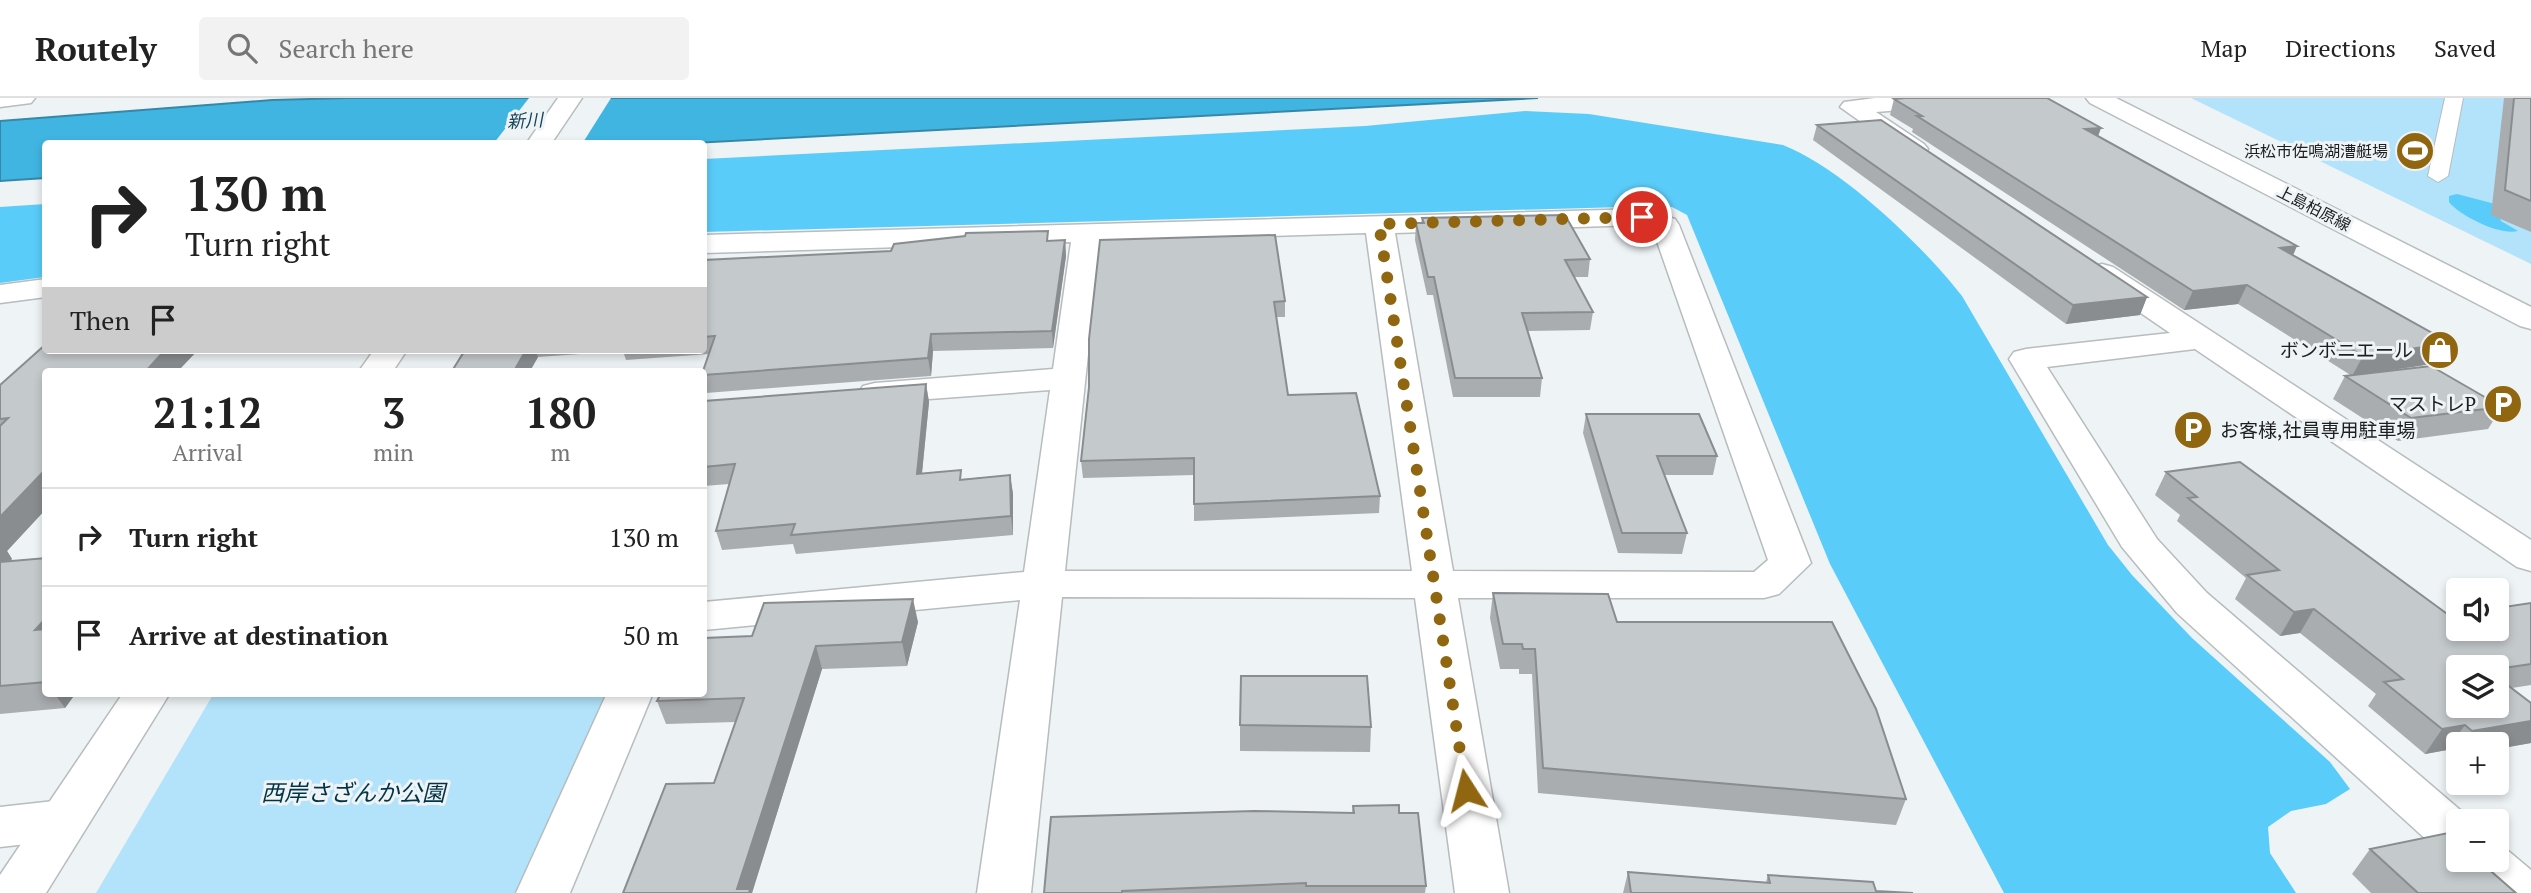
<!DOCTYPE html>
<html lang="en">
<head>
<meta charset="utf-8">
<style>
  body { margin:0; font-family:"PT Serif","Noto Sans JP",serif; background:#f2f2f2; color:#222; height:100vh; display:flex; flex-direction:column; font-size:26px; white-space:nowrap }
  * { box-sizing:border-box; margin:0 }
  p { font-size:23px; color:#767676 }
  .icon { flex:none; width:38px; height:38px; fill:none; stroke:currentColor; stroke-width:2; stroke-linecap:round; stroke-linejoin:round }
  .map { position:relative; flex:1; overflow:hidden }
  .panel { position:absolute; left:42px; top:270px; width:665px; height:329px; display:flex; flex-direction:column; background:#fff; border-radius:7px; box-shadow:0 4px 10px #0003 }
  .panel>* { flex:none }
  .banner { position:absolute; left:42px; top:42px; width:665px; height:214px; border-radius:7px; box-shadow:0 4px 10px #0003; background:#fff; color:#222; overflow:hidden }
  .fabs { position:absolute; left:2446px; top:480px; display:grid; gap:14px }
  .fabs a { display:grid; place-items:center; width:63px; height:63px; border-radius:7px; background:#fff; box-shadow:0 4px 10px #0003; font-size:35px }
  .pin { position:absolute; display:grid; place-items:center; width:60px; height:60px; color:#fff; margin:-30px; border:4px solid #fff; border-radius:50%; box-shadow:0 2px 7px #0007 }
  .me { position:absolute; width:77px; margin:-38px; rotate:351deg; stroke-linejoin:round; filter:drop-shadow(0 0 5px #0008) }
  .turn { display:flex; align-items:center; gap:24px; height:147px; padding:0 28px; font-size:32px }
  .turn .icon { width:91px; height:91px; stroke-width:2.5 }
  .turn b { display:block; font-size:49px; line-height:60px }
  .then { display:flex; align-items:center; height:66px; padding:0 28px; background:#0003; gap:14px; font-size:26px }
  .eta { display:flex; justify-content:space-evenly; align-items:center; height:119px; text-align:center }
  .eta b { font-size:42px; font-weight:700; line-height:49px }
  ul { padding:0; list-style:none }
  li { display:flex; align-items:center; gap:21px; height:98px; padding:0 28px; border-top:2px solid #e0e0e0 }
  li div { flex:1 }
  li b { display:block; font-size:26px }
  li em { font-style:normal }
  header { display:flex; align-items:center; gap:42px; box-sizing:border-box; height:98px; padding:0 35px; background:#fff; border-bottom:2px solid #e0e0e0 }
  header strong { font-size:33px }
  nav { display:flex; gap:38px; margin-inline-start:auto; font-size:24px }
  .search { width:490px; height:63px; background:#f2f2f2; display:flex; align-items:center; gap:18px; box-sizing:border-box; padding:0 24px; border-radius:7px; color:#767676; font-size:26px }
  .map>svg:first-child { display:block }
  .green { fill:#b2e3fa }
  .forest { fill:#5accf9 }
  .water { fill:#40b5e2; stroke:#3688a8; stroke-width:2 }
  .pier { fill:#eef3f6 }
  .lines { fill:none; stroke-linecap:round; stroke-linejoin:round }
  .lane-casing { stroke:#b7bcbe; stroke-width:2 }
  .street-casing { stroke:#b7bcbe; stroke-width:3 }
  .secondary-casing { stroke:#b7bcbe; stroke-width:3 }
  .lane { fill:#fff; fill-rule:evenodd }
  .street { fill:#fff; fill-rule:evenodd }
  .secondary { fill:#fff; fill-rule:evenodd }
  .wall { fill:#a9adaf; fill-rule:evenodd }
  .shaded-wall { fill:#898d8f }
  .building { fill:#c4c9cc; stroke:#898d8f; stroke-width:2 }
  .route { stroke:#916610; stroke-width:12; stroke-dasharray:0 21.6 }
  .labels { text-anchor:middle; stroke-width:6; stroke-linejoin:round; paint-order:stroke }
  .far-poi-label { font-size:16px; fill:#1d1e1f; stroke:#eef3f6; text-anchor:end }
  .far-street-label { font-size:16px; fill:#1d1e1f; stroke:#eef3f6 }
  .far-water-label { font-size:18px; font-style:italic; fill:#134457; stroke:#eef3f6 }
  .poi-label { font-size:19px; fill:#1d1e1f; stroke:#eef3f6; text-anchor:end }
  .near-park-label { font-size:23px; font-style:italic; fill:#003446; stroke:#eef3f6 }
</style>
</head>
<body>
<header>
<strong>Routely</strong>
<div class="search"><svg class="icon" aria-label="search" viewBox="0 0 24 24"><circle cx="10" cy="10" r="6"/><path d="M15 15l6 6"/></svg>Search here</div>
<nav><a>Map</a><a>Directions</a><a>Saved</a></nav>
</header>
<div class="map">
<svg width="2531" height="795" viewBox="0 0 2531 795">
  <rect width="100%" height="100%" fill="#eef3f6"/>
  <!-- green -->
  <g class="green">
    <path d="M2191 0H2531V166Z"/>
    <path d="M214 595H610L520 795H96Z"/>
  </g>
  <!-- forest -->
  <g class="forest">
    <path d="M1525 13 1589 16 1783 47C1842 70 1923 148 1962 198L2108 447 2132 477 2192 540 2330 664 2350 691 2326 706 2291 713 2268 729 2270 755 2296 795H2004L1830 466 1687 117 1672 109 1659 108 704 134V61L1365 28Z"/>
    <path d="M2457 96 2495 106 2501 123 2518 133C2501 138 2460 118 2449 104V98Z"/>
    <path d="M45 106V179L0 185V109Z"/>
  </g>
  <!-- water -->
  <path class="water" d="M348 0H1538L693 45 46 46 45 80 0 83V23L272 2Z"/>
  <!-- pier -->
  <path class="pier" d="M529 0H611L582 46 494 45Z"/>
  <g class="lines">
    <defs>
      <path id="lane" d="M2445 0H2463L2448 78 2438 84 2428 78Z"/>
      <g id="street">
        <path d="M0 0H35L31 5 0 9Z"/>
        <path d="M1875 0H1975L1971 5 1963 7 1876 14 1924 46 1928 51 1924 56H1906L1840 9 1844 4Z"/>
        <path d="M1642 111 1675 121 1679 127 1811 465 1779 496 1764 500H1458L1509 795H1455L1415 500 1062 499 1031 795H977L1020 502 704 532V504L1024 474 1050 292 875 305 863 302 858 295 863 288 875 285 1053 271 1071 144 704 155V137ZM1639 127 1653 132 1768 462 1754 474 1453 473 1395 135ZM1366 135 1412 473H1065L1100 143Z"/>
        <path d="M2102 166 2113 169 2531 442V473L2517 469 2195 251 2047 269 2157 441 2207 495 2473 723H2459V761H2497V745L2500 746 2531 772V795H2485L2464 776 2456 760 2441 755 2177 515 2122 449 2009 261 2014 254 2026 251 2170 235 2091 181 2087 175 2091 169Z"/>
        <path d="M46 181V199L0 205V187Z"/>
        <path d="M607 595H653L570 795H516Z"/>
        <path d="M63 702 81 708 88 722 81 736 63 742 0 749V709Z"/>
      </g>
      <g id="secondary">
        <path d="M558 0H582L551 46H526Z"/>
        <path d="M2086 0H2116L2531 209V231L2520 228 2090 5Z"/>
        <path d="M374 252H407L393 273H359Z"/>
        <path d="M123 595H170L46 795H0V777Z"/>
      </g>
    </defs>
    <!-- lane casing -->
    <use href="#lane" class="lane-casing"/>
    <!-- street casing -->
    <use href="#street" class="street-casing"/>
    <!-- secondary casing -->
    <use href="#secondary" class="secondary-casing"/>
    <!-- lane -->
    <use href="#lane" class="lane"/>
    <!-- street -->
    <use href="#street" class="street"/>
    <!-- secondary -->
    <use href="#secondary" class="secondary"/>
  </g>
  <!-- wall -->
  <g class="wall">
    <path d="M2504 0H2531V134L2491 117Z"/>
    <path d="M1894 1 2101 30 2098 38 2293 158 2450 245 2438 265 2365 276 2502 309 2488 331 2398 343 2333 301 2345 278H2352L2238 206 2184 212 1912 34 1913 31 1890 17Z"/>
    <path d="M1817 27 2147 199 2140 217 2066 226 1813 42Z"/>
    <path d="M1422 120 1590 161 1588 179H1574L1593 214 1590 232 1528 233 1542 280 1540 299H1453L1433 197H1427L1415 142 1416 125H1421Z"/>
    <path d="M1065 142 1066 158 1053 250 933 253 931 278 706 295 704 285V273L709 256 626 262 623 253 538 259 530 273H452L465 252H704V162L891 153Z"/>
    <path d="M1100 142 1285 203V219H1276L1288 297 1380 398 1379 415 1194 423V377L1083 380 1081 363 1089 289Z"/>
    <path d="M46 252H198L178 273H46V411L7 453 12 461 10 463 46 460V595H76L65 610 0 616V287Z"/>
    <path d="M926 286 929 304 922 375 962 381 1010 377 1013 396V437L796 456 793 446 722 452 716 433 729 386 704 388V303Z"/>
    <path d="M1586 316 1717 358 1713 377H1665L1687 435 1682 456 1618 455 1583 335Z"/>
    <path d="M2166 374 2450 518 2531 505V587L2512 590 2531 605V645L2497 651V646H2459V657L2455 658 2447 652 2425 656 2368 608 2376 596 2300 535 2280 538 2235 501 2246 480 2177 423 2180 417 2155 397ZM2459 569H2497V607Z"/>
    <path d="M1493 495 1617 524 1906 701 1896 727 1538 695 1532 576H1519V571H1500L1490 520Z"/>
    <path d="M918 524 907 568 822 571 752 795H623L714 685 735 624 666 626 657 603 752 538Z"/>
    <path d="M1240 627 1371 629 1370 654 1240 653Z"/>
    <path d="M1353 708 1399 715 1426 788 1425 795H1044L1352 715Z"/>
    <path d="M2370 751 2516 795H2371L2352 776Z"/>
    <path d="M1628 774 1766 784 1768 777 1876 793 1913 795H1623Z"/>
  </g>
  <!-- shaded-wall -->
  <g class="shaded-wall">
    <path d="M2101 30 2095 46 2085 31Z"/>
    <path d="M1065 142 1066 158 1053 250 1052 233Z"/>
    <path d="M2297 148 2289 167 2280 150Z"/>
    <path d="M2247 187 2238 206 2184 212 2193 193Z"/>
    <path d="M2147 199 2140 217 2066 226 2073 207Z"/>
    <path d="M931 236 933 253 931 278 928 260Z"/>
    <path d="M2450 245 2438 265 2352 278 2363 258Z"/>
    <path d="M165 252H198L178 273H146Z"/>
    <path d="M526 252H535L538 259 530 273H514Z"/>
    <path d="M926 286 929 304 920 395 917 376Z"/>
    <path d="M46 371V411L7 453 12 461 0 473V419Z"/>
    <path d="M1010 377 1013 396V437L1011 418Z"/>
    <path d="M913 501 918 524 907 568 902 544Z"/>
    <path d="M2314 511 2300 535 2280 538 2294 514Z"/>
    <path d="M46 520V547L35 532Z"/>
    <path d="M816 548 822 571 752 795H738L737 791Z"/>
    <path d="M54 595H76L65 610Z"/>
    <path d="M2531 623V645L2497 651V646H2463L2472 633Z"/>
    <path d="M2465 627 2447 652 2425 656 2442 631Z"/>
  </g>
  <!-- building -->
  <g class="building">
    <path d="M1905 0H2047L2101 30 2085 31 2297 148 2280 150 2450 245 2363 258 2247 187 2193 193 1917 18H1922L1894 1Z"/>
    <path d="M2514 0H2531V103L2505 92Z"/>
    <path d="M1881 22 2147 199 2073 207 1817 27Z"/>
    <path d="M1565 117 1590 161 1565 162 1593 214 1522 215 1542 280H1455L1434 179H1428L1416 125H1424L1422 120Z"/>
    <path d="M1048 133 1047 143 1065 142 1052 233 931 236 928 260 704 277 703 273 715 238 704 239V162L891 153 894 146 965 138 966 135Z"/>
    <path d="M1275 137 1285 203 1274 204 1288 297 1356 295 1380 398 1194 406V360L1081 363 1089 289V241L1100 142Z"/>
    <path d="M46 246V252H165L146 273H46V371L0 419V328L8 320 0 321V287Z"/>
    <path d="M465 252H526L514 273H452Z"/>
    <path d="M2431 268 2502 309 2411 320 2345 278Z"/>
    <path d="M926 286 917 376 961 372 960 382 1010 377 1011 418 791 437 795 426 716 433 735 366 704 369V303Z"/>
    <path d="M1586 316H1699L1717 358H1657L1687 435H1622Z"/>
    <path d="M2240 364 2450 518 2459 516V530H2497V510L2531 505V566L2497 571V569H2459V607H2497V579L2531 605V623L2472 633 2465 627 2442 631 2384 584 2403 581 2314 511 2294 514 2247 477 2279 472 2188 400 2197 399 2166 374Z"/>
    <path d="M46 460V520L35 532 46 531V584L0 588V464Z"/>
    <path d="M1493 495 1608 496 1617 524H1832L1876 611 1906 701 1543 670 1535 551H1523L1522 546H1503Z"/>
    <path d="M913 501 902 544 816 548 737 791H750L749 795H623L666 686 714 685 744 600 657 603 661 595H704V540L752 538 764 505Z"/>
    <path d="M1241 578H1367L1371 629 1240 627Z"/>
    <path d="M1399 707V715H1418L1426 788H1306V785L1122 793V795H1044L1051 719 1254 713 1354 715 1353 708Z"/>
    <path d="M2448 735 2459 745V761H2477L2516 795H2418L2370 751Z"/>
    <path d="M1628 774 1770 785 1768 777 1873 784 1876 793 1913 795H1631Z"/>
  </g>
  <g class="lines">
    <!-- route -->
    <path class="route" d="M1466 692 1379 126 1642 119"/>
  </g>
  <!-- icons -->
  <defs>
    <symbol id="stadium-disc" viewBox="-11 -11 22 22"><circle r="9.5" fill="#916610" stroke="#eef3f6"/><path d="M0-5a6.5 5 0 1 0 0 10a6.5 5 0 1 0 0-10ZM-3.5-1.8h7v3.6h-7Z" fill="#fff"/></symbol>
    <symbol id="shop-disc" viewBox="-11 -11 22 22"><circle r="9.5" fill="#916610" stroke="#eef3f6"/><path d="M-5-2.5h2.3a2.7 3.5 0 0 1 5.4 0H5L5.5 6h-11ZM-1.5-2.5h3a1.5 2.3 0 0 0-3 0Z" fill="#fff"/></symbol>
    <symbol id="parking-disc" viewBox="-11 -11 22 22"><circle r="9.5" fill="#916610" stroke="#eef3f6"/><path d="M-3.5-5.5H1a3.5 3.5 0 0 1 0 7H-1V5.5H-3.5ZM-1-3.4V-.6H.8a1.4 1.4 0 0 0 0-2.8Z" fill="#fff"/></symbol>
  </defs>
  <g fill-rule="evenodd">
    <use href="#stadium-disc" x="2393" y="31" width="44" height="44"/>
    <use href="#shop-disc" x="2418" y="230" width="44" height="44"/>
    <use href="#parking-disc" x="2481" y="284" width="44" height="44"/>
    <use href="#parking-disc" x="2171" y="310" width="44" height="44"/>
  </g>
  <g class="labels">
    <!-- far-poi labels -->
    <g class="far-poi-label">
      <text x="2388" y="59">浜松市佐鳴湖漕艇場</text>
    </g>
    <!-- far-street labels -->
    <g class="far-street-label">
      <text transform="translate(2314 110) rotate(27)" y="6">上島柏原線</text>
    </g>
    <!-- far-water labels -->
    <g class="far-water-label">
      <text transform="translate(525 23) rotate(-3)" y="6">新川</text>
    </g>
    <!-- poi labels -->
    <g class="poi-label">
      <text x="2413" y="259">ボンボニエール</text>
      <text x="2476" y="313">マストレP</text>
      <text x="2220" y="339" text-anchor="start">お客様,社員専用駐車場</text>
    </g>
    <!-- near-park labels -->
    <g class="near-park-label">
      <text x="353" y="703">西岸さざんか公園</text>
    </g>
  </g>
</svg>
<div class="fabs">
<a><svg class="icon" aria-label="sound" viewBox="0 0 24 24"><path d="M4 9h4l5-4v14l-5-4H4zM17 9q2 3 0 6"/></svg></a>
<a><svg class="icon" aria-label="layers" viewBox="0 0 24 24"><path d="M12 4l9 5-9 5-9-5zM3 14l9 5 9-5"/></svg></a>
<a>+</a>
<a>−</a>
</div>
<div class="pin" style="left:1642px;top:119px;background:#d93025"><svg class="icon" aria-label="arrive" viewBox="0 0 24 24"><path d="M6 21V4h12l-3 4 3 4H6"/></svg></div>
<svg class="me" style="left:1466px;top:692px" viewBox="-20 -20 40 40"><path d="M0-17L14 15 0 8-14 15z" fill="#916610" stroke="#fff" stroke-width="4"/></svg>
<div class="banner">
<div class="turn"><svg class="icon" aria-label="right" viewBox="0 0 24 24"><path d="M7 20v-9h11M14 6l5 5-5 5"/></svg><div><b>130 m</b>Turn right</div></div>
<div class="then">Then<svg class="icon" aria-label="arrive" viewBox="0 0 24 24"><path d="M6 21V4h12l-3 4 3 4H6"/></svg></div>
</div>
<section class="panel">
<div class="eta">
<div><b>21:12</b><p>Arrival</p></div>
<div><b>3</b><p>min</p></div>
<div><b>180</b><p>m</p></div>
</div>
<ul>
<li><svg class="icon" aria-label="right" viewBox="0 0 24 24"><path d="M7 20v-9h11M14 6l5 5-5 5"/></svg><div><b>Turn right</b></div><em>130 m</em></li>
<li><svg class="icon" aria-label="arrive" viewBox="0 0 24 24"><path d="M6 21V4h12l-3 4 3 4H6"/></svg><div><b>Arrive at destination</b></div><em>50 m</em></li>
</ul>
</section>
</div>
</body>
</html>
